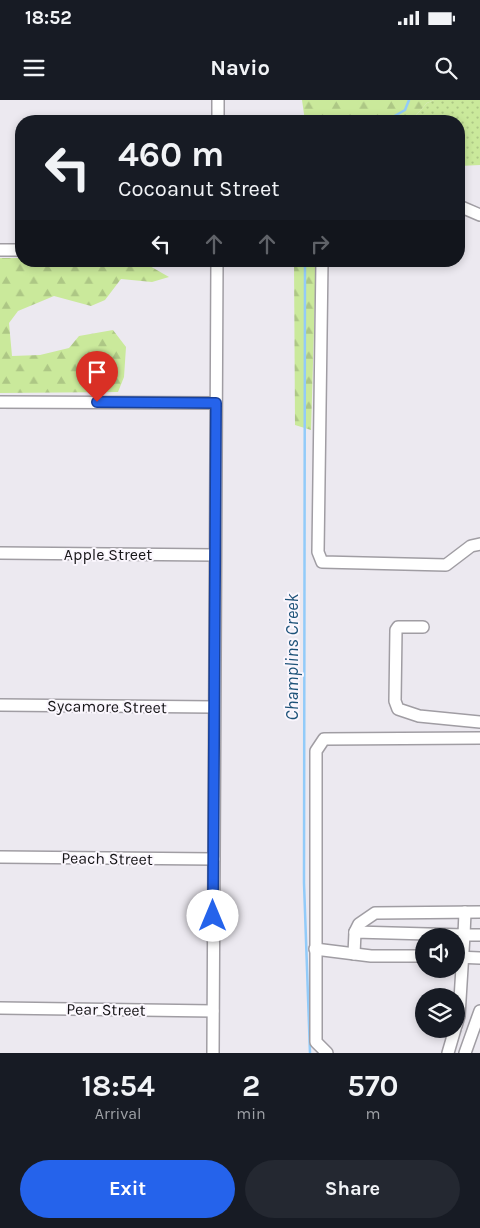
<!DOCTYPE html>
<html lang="en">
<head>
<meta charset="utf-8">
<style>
  body { margin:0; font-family:Karla,sans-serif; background:#242831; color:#f1f3f6; height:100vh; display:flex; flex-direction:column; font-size:19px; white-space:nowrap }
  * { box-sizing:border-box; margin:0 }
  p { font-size:16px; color:#9ea1a6 }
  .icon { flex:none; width:28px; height:28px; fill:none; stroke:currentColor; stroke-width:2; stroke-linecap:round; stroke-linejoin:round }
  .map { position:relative; height:953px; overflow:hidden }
  .side { display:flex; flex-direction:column; background:#171b24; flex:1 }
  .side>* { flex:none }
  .hud { position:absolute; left:15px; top:15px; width:450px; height:152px; border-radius:20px; box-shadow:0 2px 8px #0003; background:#171b24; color:#f1f3f6; overflow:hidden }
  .buttons { position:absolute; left:415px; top:828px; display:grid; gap:10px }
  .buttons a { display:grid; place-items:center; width:50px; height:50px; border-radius:50%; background:#171b24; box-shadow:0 2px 8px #0003; font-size:25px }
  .pin { position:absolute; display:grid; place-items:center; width:42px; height:42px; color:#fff; margin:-51px -21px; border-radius:50% 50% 50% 0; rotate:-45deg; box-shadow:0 0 5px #0007 }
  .pin .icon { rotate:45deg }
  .me { position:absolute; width:55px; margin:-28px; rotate:0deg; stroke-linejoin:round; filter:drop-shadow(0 0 4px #0008) }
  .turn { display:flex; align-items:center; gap:18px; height:105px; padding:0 20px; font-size:22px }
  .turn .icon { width:65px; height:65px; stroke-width:2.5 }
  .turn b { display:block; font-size:35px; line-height:42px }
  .lanes { display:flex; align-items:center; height:48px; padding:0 20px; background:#0003; justify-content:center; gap:25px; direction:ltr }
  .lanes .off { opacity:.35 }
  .eta { display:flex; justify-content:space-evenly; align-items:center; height:85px; text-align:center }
  .eta b { font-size:30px; font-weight:700; line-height:35px }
  .button { display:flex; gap:10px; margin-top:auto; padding:10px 20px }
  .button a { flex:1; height:58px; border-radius:30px; background:#2563eb; color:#fff; font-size:20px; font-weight:700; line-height:58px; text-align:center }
  .button a+a { background:#242831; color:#f1f3f6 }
  .status { display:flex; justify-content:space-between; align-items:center; height:35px; padding:0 25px; background:#171b24; direction:ltr }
  .status svg { height:14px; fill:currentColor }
  header { display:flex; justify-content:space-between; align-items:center; height:65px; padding:0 20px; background:#171b24; font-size:22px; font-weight:700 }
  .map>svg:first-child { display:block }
  .grass { fill:url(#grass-dots) }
  .forest { fill:url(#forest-firs) }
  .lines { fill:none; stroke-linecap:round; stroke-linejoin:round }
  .stream { stroke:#92cbf9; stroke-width:2.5 }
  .minor-casing { stroke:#a09da3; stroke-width:14 }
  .minor { stroke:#fff; stroke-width:11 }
  .route-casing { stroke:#184099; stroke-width:12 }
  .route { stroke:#2563eb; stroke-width:9 }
  .labels { text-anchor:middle; stroke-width:4; stroke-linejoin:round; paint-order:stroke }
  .street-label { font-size:16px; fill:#161517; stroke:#faf6fd }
  .water-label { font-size:18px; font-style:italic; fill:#1c5178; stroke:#faf6fd }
</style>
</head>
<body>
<div class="status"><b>18:52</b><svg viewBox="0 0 49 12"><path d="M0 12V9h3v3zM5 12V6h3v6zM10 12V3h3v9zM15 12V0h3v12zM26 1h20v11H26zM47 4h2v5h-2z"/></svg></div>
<header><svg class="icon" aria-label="menu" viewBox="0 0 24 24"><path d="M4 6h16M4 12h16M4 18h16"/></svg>Navio<svg class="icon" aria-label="search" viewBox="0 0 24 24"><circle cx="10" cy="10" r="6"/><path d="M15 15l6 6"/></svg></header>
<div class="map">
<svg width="480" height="953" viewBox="0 0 480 953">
  <defs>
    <pattern id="grass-dots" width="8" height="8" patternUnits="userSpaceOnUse" patternTransform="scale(1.25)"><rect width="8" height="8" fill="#cae99b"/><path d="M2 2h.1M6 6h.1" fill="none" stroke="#adc785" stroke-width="1.8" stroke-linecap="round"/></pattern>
    <pattern id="forest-firs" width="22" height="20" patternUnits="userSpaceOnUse" patternTransform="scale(1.25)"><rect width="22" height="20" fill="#cae99b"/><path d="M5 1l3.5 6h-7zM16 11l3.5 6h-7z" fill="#adc785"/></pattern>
  </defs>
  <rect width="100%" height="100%" fill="#ece9f0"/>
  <!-- grass -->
  <path class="grass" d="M434 0H480V65L459 66V21H411L427 3Z"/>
  <!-- forest -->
  <g class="forest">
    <path d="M302 0H434L427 3 411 21H305Z"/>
    <path d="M0 158H21V161H141L169 177 152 182 121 179 105 200 91 206 54 196 18 211 9 223 12 256 40 255 69 248 79 236 113 230 126 247 124 277 118 292 0 293Z"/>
    <path d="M294 161H316L311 330 295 325Z"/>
  </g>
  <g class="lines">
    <!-- stream -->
    <g class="stream">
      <path d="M370 21 391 18 405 10 409 0"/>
      <path d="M305 161 304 783 310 953"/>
    </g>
    <defs>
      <g id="minor">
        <path d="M218 21V0"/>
        <path d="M459 106 480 115"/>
        <path d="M0 150H21"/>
        <path d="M322 161 318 452 322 462 446 465 471 446 480 444"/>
        <path d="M0 302 216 303"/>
        <path d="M0 453 215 455"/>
        <path d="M423 527H398L396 530 395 601 398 609 419 616 480 622"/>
        <path d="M0 605 214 607"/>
        <path d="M0 757 214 759"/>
        <path d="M355 832 359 824 375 813 480 812"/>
        <path d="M315 849 371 856H424"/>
        <path d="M354 854 355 832 464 835 465 812"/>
        <path d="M456 857 480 858"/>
        <path d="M0 908 213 911"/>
        <path d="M456 926 459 916 464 835H480"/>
        <path d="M213 953 217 161"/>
        <path d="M327 953 316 942V651L324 639 480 638"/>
        <path d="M448 953 455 929"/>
        <path d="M465 953 480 911"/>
      </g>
    </defs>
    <!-- minor casing -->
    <use href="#minor" class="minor-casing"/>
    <!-- minor -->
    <use href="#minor" class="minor"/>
  </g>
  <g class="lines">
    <defs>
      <path id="route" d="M97 302 216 303 213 816"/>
    </defs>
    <!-- route casing -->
    <use href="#route" class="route-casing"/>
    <!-- route -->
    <use href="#route" class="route"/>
  </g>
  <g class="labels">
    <!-- street labels -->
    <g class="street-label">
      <text x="108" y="460">Apple Street</text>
      <text transform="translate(107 606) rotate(1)" y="6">Sycamore Street</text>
      <text transform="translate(107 758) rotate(1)" y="6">Peach Street</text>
      <text transform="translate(106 909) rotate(1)" y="6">Pear Street</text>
    </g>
    <!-- water labels -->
    <g class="water-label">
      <text transform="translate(292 557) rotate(-90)" y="6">Champlins Creek</text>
    </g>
  </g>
</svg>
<div class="buttons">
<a><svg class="icon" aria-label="sound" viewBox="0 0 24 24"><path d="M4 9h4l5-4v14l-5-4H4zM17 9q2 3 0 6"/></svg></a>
<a><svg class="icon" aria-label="layers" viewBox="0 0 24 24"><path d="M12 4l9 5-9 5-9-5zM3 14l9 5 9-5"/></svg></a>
</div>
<div class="pin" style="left:97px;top:302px;background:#d93025"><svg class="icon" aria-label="arrive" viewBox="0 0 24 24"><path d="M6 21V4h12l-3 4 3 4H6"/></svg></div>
<svg class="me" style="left:213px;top:816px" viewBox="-20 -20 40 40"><circle r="19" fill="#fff"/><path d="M0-13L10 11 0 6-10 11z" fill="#2563eb"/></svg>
<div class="hud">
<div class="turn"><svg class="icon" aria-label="left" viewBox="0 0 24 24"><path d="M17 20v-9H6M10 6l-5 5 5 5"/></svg><div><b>460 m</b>Cocoanut Street</div></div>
<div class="lanes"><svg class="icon" aria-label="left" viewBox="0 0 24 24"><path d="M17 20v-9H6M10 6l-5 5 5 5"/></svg><svg class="icon off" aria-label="ahead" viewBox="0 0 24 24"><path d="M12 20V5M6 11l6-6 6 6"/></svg><svg class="icon off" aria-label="ahead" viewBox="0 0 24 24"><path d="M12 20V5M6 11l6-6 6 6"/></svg><svg class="icon off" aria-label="right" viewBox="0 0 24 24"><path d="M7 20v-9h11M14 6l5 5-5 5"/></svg></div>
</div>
</div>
<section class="side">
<div class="eta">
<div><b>18:54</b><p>Arrival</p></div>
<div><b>2</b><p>min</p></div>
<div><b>570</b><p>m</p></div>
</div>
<div class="button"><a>Exit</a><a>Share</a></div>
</section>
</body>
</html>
